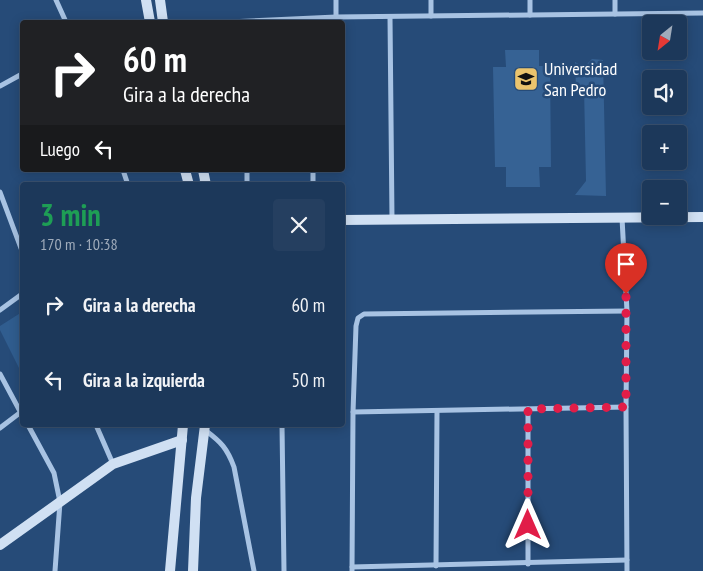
<!DOCTYPE html>
<html lang="es">
<head>
<meta charset="utf-8">
<style>
  body { margin:0; font-family:"PT Sans Narrow",sans-serif; background:#253f60; color:#f1f3f6; height:100vh; display:flex; flex-direction:column; font-size:19px; white-space:nowrap }
  * { box-sizing:border-box; margin:0 }
  p { font-size:16px; color:#a0acbb }
  .icon { flex:none; width:28px; height:28px; fill:none; stroke:currentColor; stroke-width:2; stroke-linecap:round; stroke-linejoin:round }
  .map { position:relative; flex:1; overflow:hidden }
  .side { position:absolute; left:20px; top:182px; width:325px; height:245px; display:flex; flex-direction:column; background:#1c385a; border-radius:5px; box-shadow:0 2px 12px #0003,0 0 0 1px #3a5270 }
  .side>* { flex:none }
  .top-card { position:absolute; left:20px; top:20px; width:325px; height:152px; border-radius:5px; box-shadow:0 2px 12px #0003,0 0 0 1px #3a5270; background:#202124; color:#fff; overflow:hidden }
  .needle { width:32px; rotate:210deg }
  .fabs { position:absolute; left:642px; top:15px; display:grid; gap:10px }
  .fabs a { display:grid; place-items:center; width:45px; height:45px; border-radius:5px; background:#1c385a; box-shadow:0 2px 12px #0003,0 0 0 1px #3a5270; font-size:25px }
  .pin { position:absolute; display:grid; place-items:center; width:42px; height:42px; color:#fff; margin:-51px -21px; border-radius:50% 50% 50% 0; rotate:-45deg; box-shadow:0 0 5px #0007 }
  .pin .icon { rotate:45deg }
  .me { position:absolute; width:55px; margin:-28px; rotate:0deg; stroke-linejoin:round; filter:drop-shadow(0 0 4px #0008) }
  .turn { display:flex; align-items:center; gap:18px; height:105px; padding:0 20px; font-size:22px }
  .turn .icon { width:65px; height:65px; stroke-width:2.5 }
  .turn b { display:block; font-size:35px; line-height:42px }
  .then { display:flex; align-items:center; height:48px; padding:0 20px; background:#0003; gap:10px; font-size:19px }
  .round { display:grid; place-items:center; flex:none; width:52px; height:52px; border-radius:5px; background:#253f60 }
  .overview { display:flex; align-items:center; justify-content:space-between; height:85px; padding:0 20px }
  h1 { font-size:30px; font-weight:600; line-height:38px; color:#1e9e55 }
  ul { padding:0; list-style:none }
  li { display:flex; align-items:center; gap:15px; height:75px; padding:0 20px }
  li div { flex:1 }
  li b { display:block; font-size:19px }
  li em { font-style:normal }
  .map>svg:first-child { display:block }
  .green { fill:#305d8f }
  .building { fill:#366294 }
  .lines { fill:none; stroke-linecap:round; stroke-linejoin:round }
  .minor { stroke:#a8c3e3; stroke-width:5 }
  .secondary { stroke:#d0e0f3; stroke-width:10 }
  .route { stroke:#e11d48; stroke-width:9; stroke-dasharray:0 16.2 }
  .labels { text-anchor:middle; stroke-width:5; stroke-linejoin:round; paint-order:stroke }
  .poi-label { font-size:18px; fill:#fff; stroke:#264b78; text-anchor:start }
</style>
</head>
<body>
<div class="map">
<svg width="703" height="571" viewBox="0 0 703 571">
  <rect width="100%" height="100%" fill="#264b78"/>
  <!-- green -->
  <path class="green" d="M22 312V374L0 330V326Z"/>
  <!-- building -->
  <g class="building">
    <path d="M505 50H539V66H550L551 167H539L540 187H506V167H495L493 67H506Z"/>
    <path d="M592 59 603 60 606 196 575 195 586 181 584 88H576L575 62 584 67Z"/>
  </g>
  <g class="lines">
    <!-- minor -->
    <g class="minor">
      <path d="M56 0 66 22"/>
      <path d="M431 0V16"/>
      <path d="M530 0V15"/>
      <path d="M615 0V14"/>
      <path d="M336 17V0"/>
      <path d="M390 17 392 219"/>
      <path d="M229 22 336 17 703 13"/>
      <path d="M0 86 22 74"/>
      <path d="M123 170 128 185"/>
      <path d="M247 170V185"/>
      <path d="M194 185 205 182"/>
      <path d="M313 185V170"/>
      <path d="M0 192 22 251"/>
      <path d="M622 218 627 311 626 407 627 571"/>
      <path d="M0 310 22 294"/>
      <path d="M0 374 22 415"/>
      <path d="M528 409V564"/>
      <path d="M353 412 626 407"/>
      <path d="M28 425 54 473 60 502 55 571"/>
      <path d="M96 425 113 464"/>
      <path d="M282 425 284 571"/>
      <path d="M0 428 21 412"/>
      <path d="M205 430C221 442 227 448 234 467L254 571"/>
      <path d="M436 566 437 411"/>
      <path d="M352 567 627 560"/>
      <path d="M352 571 353 412 356 326 358 318 364 314 627 311"/>
    </g>
    <!-- secondary -->
    <g class="secondary">
      <path d="M146 0 150 22"/>
      <path d="M160 0 163 22"/>
      <path d="M185 170 189 185"/>
      <path d="M203 170 206 185"/>
      <path d="M342 220 703 217"/>
      <path d="M0 545 113 464 182 440"/>
      <path d="M170 571 183 425"/>
      <path d="M193 571 196 498 205 425"/>
    </g>
  </g>
  <g class="lines">
    <!-- route -->
    <path class="route" d="M528 525V409L626 407V294"/>
  </g>
  <!-- icons -->
  <defs>
    <symbol id="university-square" viewBox="-11 -11 22 22"><rect x="-9" y="-9" width="18" height="18" rx="4" fill="#ebc46d" stroke="#264b78"/><path d="M0-5L7-2L0 1L-7-2ZM-4 1L0 2.5L4 1V4Q0 6-4 4Z" fill="#111"/></symbol>
  </defs>
  <g fill-rule="evenodd">
    <use href="#university-square" x="512" y="65" width="28" height="28"/>
  </g>
  <g class="labels">
    <!-- poi labels -->
    <g class="poi-label">
      <text x="544" y="75">Universidad<tspan x="544" dy="21">San Pedro</tspan></text>
    </g>
  </g>
</svg>
<div class="fabs">
<a><svg class="needle" viewBox="-14 -14 28 28"><path d="M0-13l5 13h-10z" fill="#e53935"/><path d="M0 13l5-13h-10z" fill="#a0acbb"/></svg></a>
<a><svg class="icon" aria-label="sound" viewBox="0 0 24 24"><path d="M4 9h4l5-4v14l-5-4H4zM17 9q2 3 0 6"/></svg></a>
<a>+</a>
<a>−</a>
</div>
<div class="pin" style="left:626px;top:294px;background:#d93025"><svg class="icon" aria-label="arrive" viewBox="0 0 24 24"><path d="M6 21V4h12l-3 4 3 4H6"/></svg></div>
<svg class="me" style="left:528px;top:525px" viewBox="-20 -20 40 40"><path d="M0-17L14 15 0 8-14 15z" fill="#e11d48" stroke="#fff" stroke-width="4"/></svg>
<div class="top-card">
<div class="turn"><svg class="icon" aria-label="right" viewBox="0 0 24 24"><path d="M7 20v-9h11M14 6l5 5-5 5"/></svg><div><b>60 m</b>Gira a la derecha</div></div>
<div class="then">Luego<svg class="icon" aria-label="left" viewBox="0 0 24 24"><path d="M17 20v-9H6M10 6l-5 5 5 5"/></svg></div>
</div>
<section class="side">
<div class="overview"><div><h1>3 min</h1><p>170 m · 10:38</p></div><a class="round"><svg class="icon" aria-label="close" viewBox="0 0 24 24"><path d="M6 6l12 12M18 6L6 18"/></svg></a></div>
<ul>
<li><svg class="icon" aria-label="right" viewBox="0 0 24 24"><path d="M7 20v-9h11M14 6l5 5-5 5"/></svg><div><b>Gira a la derecha</b></div><em>60 m</em></li>
<li><svg class="icon" aria-label="left" viewBox="0 0 24 24"><path d="M17 20v-9H6M10 6l-5 5 5 5"/></svg><div><b>Gira a la izquierda</b></div><em>50 m</em></li>
</ul>
</section>
</div>
</body>
</html>
